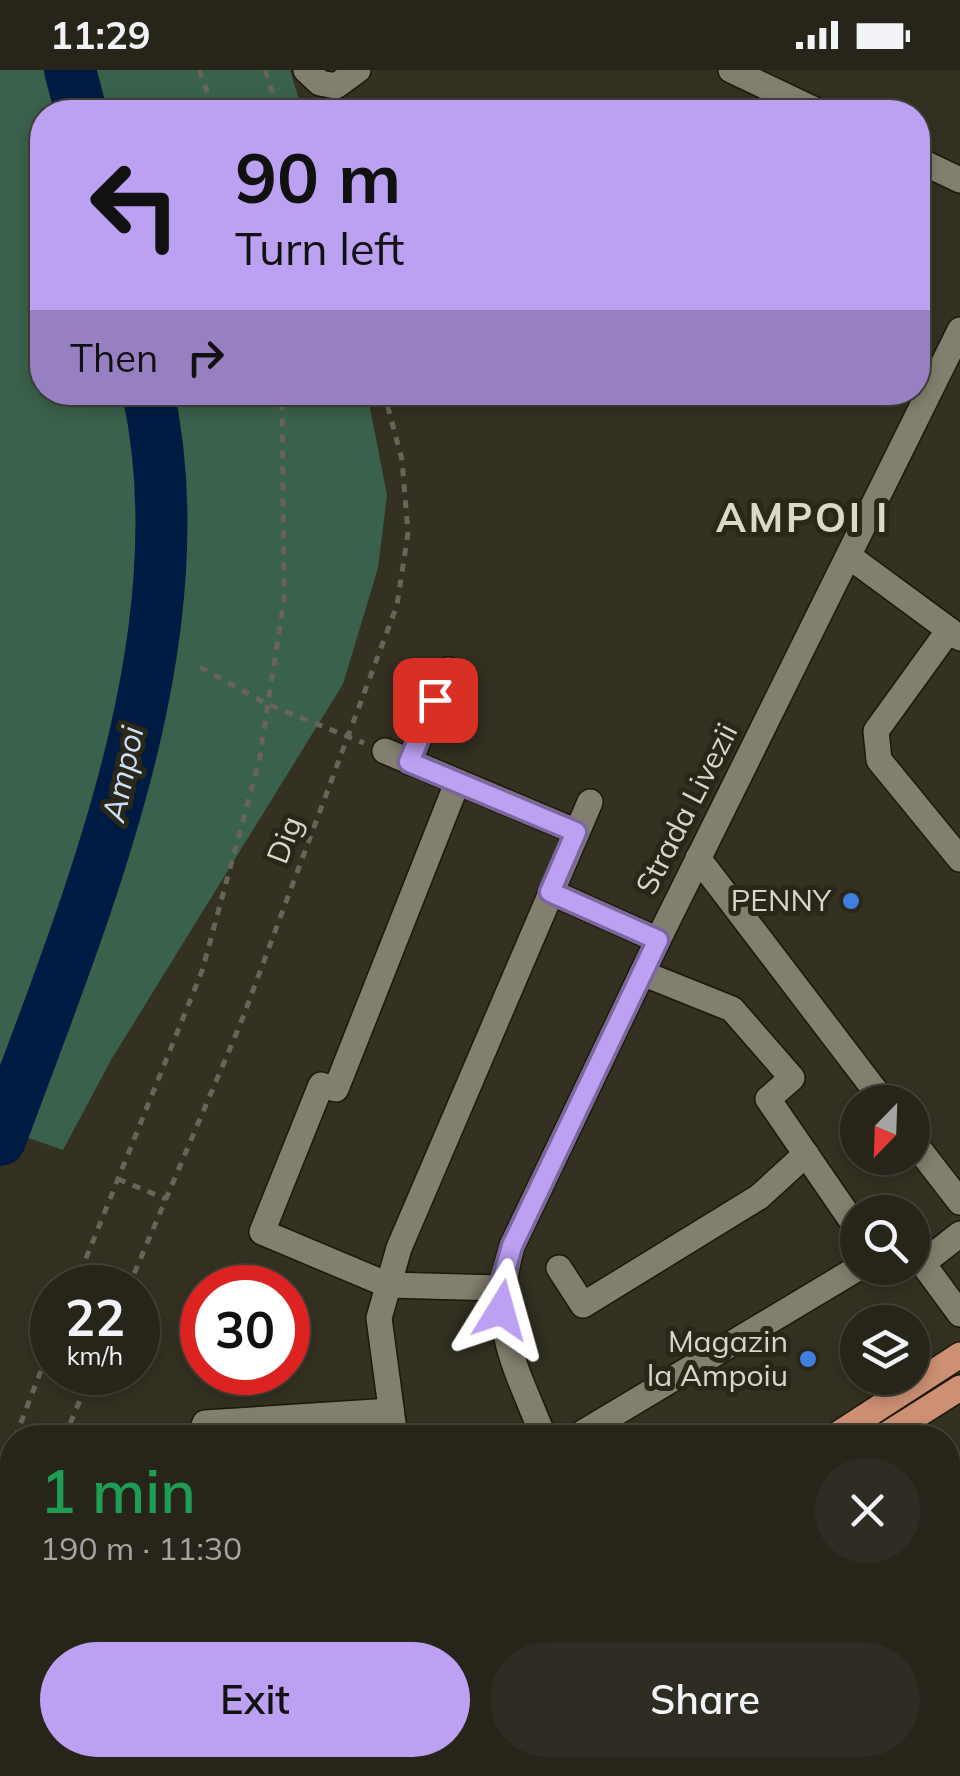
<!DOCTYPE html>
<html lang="en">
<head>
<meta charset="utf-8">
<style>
  body { margin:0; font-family:Mulish,sans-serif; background:#2f2d23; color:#f1f3f6; height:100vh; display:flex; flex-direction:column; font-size:38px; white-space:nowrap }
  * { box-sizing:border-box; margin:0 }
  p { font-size:32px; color:#a4a5a2 }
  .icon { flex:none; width:55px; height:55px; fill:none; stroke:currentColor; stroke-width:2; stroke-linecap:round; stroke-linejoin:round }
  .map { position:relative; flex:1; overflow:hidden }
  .details { position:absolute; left:0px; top:1355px; width:960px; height:352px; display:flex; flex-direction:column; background:#27251a; border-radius:40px 40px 0 0; box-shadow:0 5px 15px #0003,0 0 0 2px #434239 }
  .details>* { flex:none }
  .top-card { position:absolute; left:30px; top:30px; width:900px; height:305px; border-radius:40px; box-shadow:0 5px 15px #0003,0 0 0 2px #434239; background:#bca0f2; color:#111; overflow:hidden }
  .needle { width:65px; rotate:203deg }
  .buttons { position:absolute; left:840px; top:1015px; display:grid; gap:20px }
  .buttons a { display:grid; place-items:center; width:90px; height:90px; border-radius:50%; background:#27251a; box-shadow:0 5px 15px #0003,0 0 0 2px #434239; font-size:50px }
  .speed { position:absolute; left:30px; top:1195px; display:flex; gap:20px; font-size:50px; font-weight:700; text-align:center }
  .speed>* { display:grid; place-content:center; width:130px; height:130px; border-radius:50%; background:#27251a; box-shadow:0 5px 15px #0003,0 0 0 2px #434239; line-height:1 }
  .speed small { font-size:25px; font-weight:400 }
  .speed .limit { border:15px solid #d22; background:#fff; color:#111 }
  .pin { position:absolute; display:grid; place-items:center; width:85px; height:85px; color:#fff; margin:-42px; border-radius:20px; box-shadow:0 5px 15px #0006 }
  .me { position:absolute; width:110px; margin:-55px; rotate:8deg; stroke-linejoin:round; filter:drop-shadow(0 0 8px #0008) }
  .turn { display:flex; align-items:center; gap:35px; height:210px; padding:0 40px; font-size:45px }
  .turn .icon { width:130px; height:130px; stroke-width:2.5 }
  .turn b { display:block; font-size:70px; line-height:85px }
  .then { display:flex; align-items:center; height:95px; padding:0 40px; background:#0003; gap:20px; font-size:38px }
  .round { display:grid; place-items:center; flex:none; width:105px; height:105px; border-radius:52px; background:#2f2d23 }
  .headline { display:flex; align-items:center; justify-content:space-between; height:170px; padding:0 40px }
  h1 { font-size:60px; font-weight:600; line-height:75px; color:#1e9e55 }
  .button { display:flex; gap:20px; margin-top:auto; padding:20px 40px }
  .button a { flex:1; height:115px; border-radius:60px; background:#bca0f2; color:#111; font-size:40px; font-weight:600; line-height:115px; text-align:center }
  .button a+a { background:#2f2d23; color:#f1f3f6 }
  .status { display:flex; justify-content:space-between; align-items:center; height:70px; padding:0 50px; background:#27251a; direction:ltr }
  .status svg { height:28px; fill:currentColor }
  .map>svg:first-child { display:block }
  .built { fill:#3f3b25 }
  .green { fill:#3a614b }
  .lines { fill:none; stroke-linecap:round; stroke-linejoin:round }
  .river { stroke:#001b43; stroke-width:52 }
  .minor-casing { stroke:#1c180a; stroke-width:28 }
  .major-casing { stroke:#1c180a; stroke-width:28 }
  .path { stroke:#686558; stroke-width:5; stroke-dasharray:8 8; stroke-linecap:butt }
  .minor { stroke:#837f6e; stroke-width:25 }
  .major { stroke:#cd9074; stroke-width:25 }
  .route-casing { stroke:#7a689d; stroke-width:25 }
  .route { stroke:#bca0f2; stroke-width:18 }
  .shop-dot { fill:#3f7fe0; stroke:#2a2718; stroke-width:4 }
  .labels { text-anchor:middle; stroke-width:10; stroke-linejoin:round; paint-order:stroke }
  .street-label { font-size:30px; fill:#d7d5cc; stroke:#2a2718 }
  .poi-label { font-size:30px; fill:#d7d5cc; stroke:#2a2718; text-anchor:end }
  .water-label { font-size:32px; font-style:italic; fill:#cadffb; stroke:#2a2718 }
  .district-label { font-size:40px; font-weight:bold; letter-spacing:2.5px; fill:#dcd8c6; stroke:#2a2718 }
</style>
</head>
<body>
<div class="status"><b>11:29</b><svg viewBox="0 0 49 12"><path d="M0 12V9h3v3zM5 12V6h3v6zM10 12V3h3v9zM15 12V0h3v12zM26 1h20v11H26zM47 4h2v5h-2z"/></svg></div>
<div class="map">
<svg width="960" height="1706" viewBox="0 0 960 1706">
  <rect width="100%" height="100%" fill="#343122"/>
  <!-- built -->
  <path class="built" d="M960 1423V1706H623L636 1695H948V1433Z"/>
  <!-- green -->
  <g class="green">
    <path d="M0 0H290L303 42H42V322L367 323 387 425 378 498 343 614 111 990 63 1080 0 1058Z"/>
    <path d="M249 1695H413L411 1706H261Z"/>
  </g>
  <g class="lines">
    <!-- river -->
    <g class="river">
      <path d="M70 0 81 42"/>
      <path d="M0 1070C84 842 202 569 148 322"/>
    </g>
    <defs>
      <g id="minor">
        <path d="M306 0 320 13 336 16 358 0"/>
        <path d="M731 0 819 42"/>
        <path d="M918 90 960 110"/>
        <path d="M850 487 960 568"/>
        <path d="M949 560 876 661 879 690 960 789"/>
        <path d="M385 681 577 762"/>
        <path d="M409 692 448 600"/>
        <path d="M457 713 336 1019 321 1015 262 1162 388 1215 500 1218"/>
        <path d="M698 788 884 1032"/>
        <path d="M551 822 658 870"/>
        <path d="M642 903 732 939 792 1008 768 1029 858 1160"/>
        <path d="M912 1070 960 1132"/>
        <path d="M912 1179 960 1244"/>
        <path d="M923 1193 960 1164"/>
        <path d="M559 1198 583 1235 759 1127 806 1084"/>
        <path d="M199 1368 205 1353 391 1341"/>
        <path d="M395 1368 379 1248 399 1178 590 732"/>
        <path d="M544 1368C515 1294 489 1257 512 1176L658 870 960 260"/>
        <path d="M574 1368 858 1198"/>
        <path d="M946 1695 957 1706"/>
        <path d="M441 1706 443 1695"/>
      </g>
      <g id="major">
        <path d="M832 1368 960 1285"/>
        <path d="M881 1368 960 1318"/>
        <path d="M0 1600H12"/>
        <path d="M0 1626H12"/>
      </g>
    </defs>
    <!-- minor casing -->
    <use href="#minor" class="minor-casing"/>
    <!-- major casing -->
    <use href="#major" class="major-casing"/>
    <!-- path -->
    <g class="path">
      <path d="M199 0 215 42"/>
      <path d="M265 0 279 42"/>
      <path d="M200 597 267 634 364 673"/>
      <path d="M118 1109 166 1129"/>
      <path d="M74 1218 202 901 259 692 284 530 282 322"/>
      <path d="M128 1218 240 955 397 535 408 463 402 390 384 322"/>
      <path d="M15 1368 52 1272"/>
      <path d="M64 1368 92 1302"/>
      <path d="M948 1401 960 1389"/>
      <path d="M0 1406 12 1374"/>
      <path d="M0 1509 12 1486"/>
      <path d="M0 1667 12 1669"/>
      <path d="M26 1706 29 1695"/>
    </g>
    <!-- minor -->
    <use href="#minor" class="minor"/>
    <!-- major -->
    <use href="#major" class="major"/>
  </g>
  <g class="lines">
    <defs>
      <path id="route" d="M435 630 409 692 576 762 550 822 658 870 512 1176 500 1218 501 1240"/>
    </defs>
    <!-- route casing -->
    <use href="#route" class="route-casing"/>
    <!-- route -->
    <use href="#route" class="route"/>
  </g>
  <!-- markers -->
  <g class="shop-dot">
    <circle cx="851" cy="831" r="10"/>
    <circle cx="808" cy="1289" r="10"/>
  </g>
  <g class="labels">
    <!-- street labels -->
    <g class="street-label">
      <text transform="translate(687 739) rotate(-63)" y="10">Strada Livezii</text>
      <text transform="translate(285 770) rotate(-69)" y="10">Dig</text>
    </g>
    <!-- poi labels -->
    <g class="poi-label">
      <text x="831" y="841">PENNY</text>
      <text x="788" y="1282">Magazin<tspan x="788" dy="34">la Ampoiu</tspan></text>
    </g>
    <!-- water labels -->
    <g class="water-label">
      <text transform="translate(123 704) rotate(-78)" y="11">Ampoi</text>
    </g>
    <!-- district labels -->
    <g class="district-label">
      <text x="803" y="462">AMPOI I</text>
    </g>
  </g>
</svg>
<div class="buttons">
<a><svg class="needle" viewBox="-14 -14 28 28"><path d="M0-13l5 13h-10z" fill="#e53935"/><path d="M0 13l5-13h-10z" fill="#a4a5a2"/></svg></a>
<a><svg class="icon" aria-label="search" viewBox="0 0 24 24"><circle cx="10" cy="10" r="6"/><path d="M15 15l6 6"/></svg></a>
<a><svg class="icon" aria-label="layers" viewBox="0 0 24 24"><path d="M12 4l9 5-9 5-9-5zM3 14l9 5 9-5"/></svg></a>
</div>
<div class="speed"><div>22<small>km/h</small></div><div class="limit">30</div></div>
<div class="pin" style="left:435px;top:630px;background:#d93025"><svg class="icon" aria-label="arrive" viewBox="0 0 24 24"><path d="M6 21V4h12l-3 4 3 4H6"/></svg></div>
<svg class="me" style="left:501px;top:1240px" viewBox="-20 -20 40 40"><path d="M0-17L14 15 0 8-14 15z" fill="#bca0f2" stroke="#fff" stroke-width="4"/></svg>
<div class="top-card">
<div class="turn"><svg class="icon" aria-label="left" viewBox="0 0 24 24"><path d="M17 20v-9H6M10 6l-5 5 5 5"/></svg><div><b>90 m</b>Turn left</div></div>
<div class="then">Then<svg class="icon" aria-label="right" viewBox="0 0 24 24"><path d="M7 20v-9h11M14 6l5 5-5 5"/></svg></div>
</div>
<section class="details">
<div class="headline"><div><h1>1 min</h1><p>190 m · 11:30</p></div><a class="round"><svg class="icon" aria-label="close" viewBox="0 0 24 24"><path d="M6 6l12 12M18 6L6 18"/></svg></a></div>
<div class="button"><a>Exit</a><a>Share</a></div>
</section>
</div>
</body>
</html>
